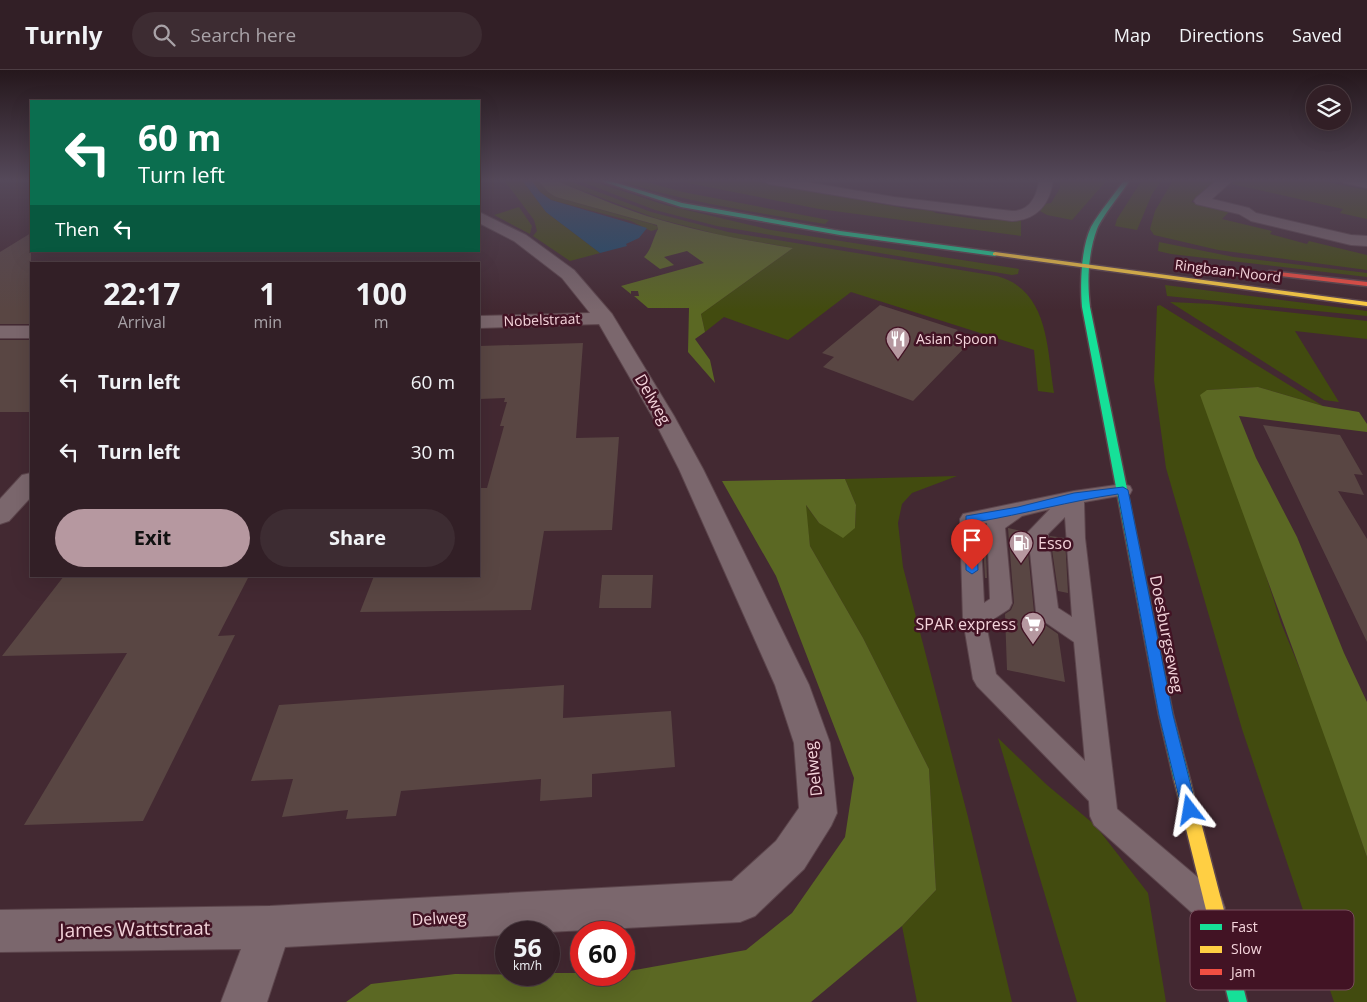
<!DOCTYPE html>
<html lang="en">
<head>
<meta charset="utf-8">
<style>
  body { margin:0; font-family:"Open Sans",sans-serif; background:#3d2c32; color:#f1f3f6; height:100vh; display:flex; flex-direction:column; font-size:19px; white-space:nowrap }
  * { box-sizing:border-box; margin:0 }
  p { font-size:16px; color:#a8a2a7 }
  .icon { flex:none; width:28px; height:28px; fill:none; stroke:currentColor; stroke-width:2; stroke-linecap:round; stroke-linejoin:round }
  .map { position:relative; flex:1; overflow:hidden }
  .panel { position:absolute; left:30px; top:192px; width:450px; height:315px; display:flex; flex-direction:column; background:#321f26; border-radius:0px; box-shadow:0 5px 20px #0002,0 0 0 1px #4d3d43 }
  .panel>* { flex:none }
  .hud { position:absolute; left:30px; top:30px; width:450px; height:152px; border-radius:0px; box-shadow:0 5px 20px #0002,0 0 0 1px #4d3d43; background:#0b6e4f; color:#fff; overflow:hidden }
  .controls { position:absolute; left:1306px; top:15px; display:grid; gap:10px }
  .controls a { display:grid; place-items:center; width:45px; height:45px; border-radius:50%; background:#321f26; box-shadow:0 5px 20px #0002,0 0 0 1px #4d3d43; font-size:25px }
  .speed { position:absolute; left:495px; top:851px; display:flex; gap:10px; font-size:25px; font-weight:700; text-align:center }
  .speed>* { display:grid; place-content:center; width:65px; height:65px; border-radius:50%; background:#321f26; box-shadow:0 5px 20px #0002,0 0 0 1px #4d3d43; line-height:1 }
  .speed small { font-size:12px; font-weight:400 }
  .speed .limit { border:8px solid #d22; background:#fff; color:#111 }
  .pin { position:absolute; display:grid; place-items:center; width:42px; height:42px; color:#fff; margin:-51px -21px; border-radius:50% 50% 50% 0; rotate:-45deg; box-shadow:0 0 5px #0007 }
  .pin .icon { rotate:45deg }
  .me { position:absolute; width:55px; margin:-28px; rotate:346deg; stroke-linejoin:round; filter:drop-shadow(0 0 4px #0008) }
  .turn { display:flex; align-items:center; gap:18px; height:105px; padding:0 25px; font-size:22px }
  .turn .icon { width:65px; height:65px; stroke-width:2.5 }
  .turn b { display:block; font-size:35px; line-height:42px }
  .then { display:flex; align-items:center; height:48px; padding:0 25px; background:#0003; gap:10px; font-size:19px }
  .eta { display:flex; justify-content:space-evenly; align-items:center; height:85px; text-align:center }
  .eta b { font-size:30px; font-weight:700; line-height:35px }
  .cta { display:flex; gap:10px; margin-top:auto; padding:10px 25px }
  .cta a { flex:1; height:58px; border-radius:30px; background:#b698a0; color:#111; font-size:20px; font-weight:700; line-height:58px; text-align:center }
  .cta a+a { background:#3d2c32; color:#f1f3f6 }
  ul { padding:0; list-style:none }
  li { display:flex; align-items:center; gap:15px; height:70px; padding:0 25px }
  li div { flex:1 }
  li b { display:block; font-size:19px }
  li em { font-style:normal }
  header { display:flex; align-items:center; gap:30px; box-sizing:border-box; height:70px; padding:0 25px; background:#321f26; border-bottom:1px solid #4d3d43 }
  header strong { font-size:24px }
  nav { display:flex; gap:28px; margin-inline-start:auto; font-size:18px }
  .search { width:350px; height:45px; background:#3d2c32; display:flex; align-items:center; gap:12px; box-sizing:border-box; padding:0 18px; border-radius:28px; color:#a8a2a7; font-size:19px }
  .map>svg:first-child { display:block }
  .green { fill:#424b0f }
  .forest { fill:#5b6823 }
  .water { fill:#174c6f }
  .building { fill:#594643 }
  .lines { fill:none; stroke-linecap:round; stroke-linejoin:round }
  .lane-casing { stroke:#5c454c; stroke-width:2 }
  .street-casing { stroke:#5c454c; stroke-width:2 }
  .fast-casing { stroke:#5c454c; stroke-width:3 }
  .slow-casing { stroke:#5c454c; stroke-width:3 }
  .jam-casing { stroke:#5c454c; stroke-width:3 }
  .lane { fill:#7b676d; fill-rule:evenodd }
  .street { fill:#7b676d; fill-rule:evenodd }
  .fast { fill:#16e098; fill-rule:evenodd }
  .slow { fill:#ffcf43; fill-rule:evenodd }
  .jam { fill:#f24e42; fill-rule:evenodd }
  .route { fill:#1a73e8; stroke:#114b97 }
  .labels { text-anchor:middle; stroke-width:5; stroke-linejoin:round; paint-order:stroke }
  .far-street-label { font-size:14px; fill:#f4d4db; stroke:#421324 }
  .far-poi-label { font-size:14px; fill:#f4d4db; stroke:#421324; text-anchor:start }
  .street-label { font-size:16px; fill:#f4d4db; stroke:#421324 }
  .poi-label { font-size:16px; fill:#f4d4db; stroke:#421324; text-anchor:start }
  .near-street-label { font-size:19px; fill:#f4d4db; stroke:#421324 }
  .key { fill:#421324; stroke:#774d5b; stroke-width:1 }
  .key-label { font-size:14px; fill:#f4d4db }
</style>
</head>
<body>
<header>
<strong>Turnly</strong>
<div class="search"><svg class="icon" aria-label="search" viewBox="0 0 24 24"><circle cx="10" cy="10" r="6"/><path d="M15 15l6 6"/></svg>Search here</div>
<nav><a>Map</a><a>Directions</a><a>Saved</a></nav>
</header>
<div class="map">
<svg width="1367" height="932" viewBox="0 0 1367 932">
  <rect width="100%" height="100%" fill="#432932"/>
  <!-- green -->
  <g class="green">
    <path d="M504 110H522L546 142 600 183 570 191 533 166 537 161 534 150Z"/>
    <path d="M531 110H538L548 122 556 127 652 154 657 156 658 159 651 161 631 151 551 130 540 122Z"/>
    <path d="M554 110H567L651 142 728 162 997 206C1049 220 1047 279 1054 323L1038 321 1034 280 851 222 788 270 724 247 705 262 701 244 793 178 724 166 655 148Z"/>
    <path d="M577 110H589L665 135 771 160 1019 199 1018 204 1012 205 717 156 655 140Z"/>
    <path d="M616 110H639L683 122 829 150 825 154C754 142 685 132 616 110Z"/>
    <path d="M673 110H749L909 139 930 140 936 143 984 150 1019 149 1021 150V166L819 139Z"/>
    <path d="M1060 110H1107L1072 150 1047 145 1040 141 1043 134 1051 133 1060 118Z"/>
    <path d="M1142 110H1162L1152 124 1137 160 1115 156 1117 149Z"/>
    <path d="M1173 110H1217L1191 132 1230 141 1222 149 1272 161 1270 164 1307 174 1309 171 1367 185V200L1218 180 1154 165 1150 159 1155 141Z"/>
    <path d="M1236 110H1318L1367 120V149L1340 143 1343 139 1232 114Z"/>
    <path d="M519 137 532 156 530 164 494 145Z"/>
    <path d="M1159 172 1234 187 1367 203V207L1171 184 1158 181Z"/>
    <path d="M1165 215 1367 241V246L1167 226Z"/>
    <path d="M1170 232 1212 234 1367 251V269L1295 261 1339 332 1324 330Z"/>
    <path d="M1160 235 1323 336 1258 317 1207 320 1281 553 1320 648 1367 787V932H1334L1242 659 1166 398 1154 310 1157 236Z"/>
    <path d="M957 406 912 423 902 434 898 453 903 497 968 747 1012 932H917L902 856 936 820 929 699 863 568 810 476 805 434 819 453 855 458 856 435 845 409Z"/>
    <path d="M998 668 1047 715 1095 755 1148 823 1166 932H1077Z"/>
  </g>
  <!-- forest -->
  <g class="forest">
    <path d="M538 110H554C584 122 616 136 647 146 695 161 744 170 793 178L701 244 705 262 695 269 710 290 715 313 688 282 689 238H648L634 226H639L638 221H631V224L621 216 704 193 687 181 664 187 674 195 660 199 644 187C651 181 653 168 658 159L657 155 556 127 548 122Z"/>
    <path d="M1258 317 1323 336 1359 342 1367 354V362L1239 346 1256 388 1297 467 1344 583 1367 632V787C1314 632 1255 479 1200 325L1207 320Z"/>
    <path d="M845 409 856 435 855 458 843 468 819 453 806 435 810 476 863 568 929 699 936 820 902 856 811 932H346L371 914 455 904 549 905V903H581V905H624V902L746 880 792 843 845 767 854 708 776 506 722 411Z"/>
  </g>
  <!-- water -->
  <path class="water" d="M522 110H531L540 122 551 130 647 158 639 168 626 174 627 176 600 183 546 142Z"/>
  <!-- building -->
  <g class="building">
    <path d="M31 163V254H0V182Z"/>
    <path d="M880 235 958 260 954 263 973 269 913 331 823 297 834 287 822 283Z"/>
    <rect x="0" y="270" width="31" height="72"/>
    <path d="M583 273 576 368 619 367 612 460 544 461 531 540 360 542 374 506H479V418H487L504 356H500L507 332H504L505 328 479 329V276Z"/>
    <path d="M1263 355 1340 365 1363 405 1354 404 1364 425 1338 421 1367 469V572Z"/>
    <path d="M985 455 987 508H985L982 456Z"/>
    <path d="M1008 458 1026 462 1034 542 1038 550 1058 564 1065 612 1007 600 1005 544 1011 540 1014 533Z"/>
    <path d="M1050 466 1065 468 1068 523 1058 521Z"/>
    <path d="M602 505H653L651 538H599Z"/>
    <path d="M64 506H249L218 566 235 565 143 751 24 755 127 583 2 586Z"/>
    <path d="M564 615 563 648 671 641 675 697 592 704V727L540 731 541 709 401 721 396 746 346 749 348 740 282 747 293 709 251 711 279 635Z"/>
  </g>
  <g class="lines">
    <defs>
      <path id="lane" d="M1123 414 1130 416 1132 420 1130 424 1084 432 1085 468 1117 739 1221 827 1225 838 1221 849 1210 853 1199 849 1094 755 1090 746 1089 731 977 616 973 609 963 550 960 449 963 444 1074 421ZM1050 439 1028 462 1036 542 1039 548 1074 572 1085 691 996 604 986 554 1009 539 1012 533 1005 458 1022 446ZM1065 447 1072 547 1058 538 1048 464ZM987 453 990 529 984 533 980 454Z"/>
      <g id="street">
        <path d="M762 110H794L894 127 1012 141C1030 141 1037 126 1039 110H1053C1050 134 1037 150 1012 151L894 135 769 114Z"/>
        <path d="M1217 110H1233L1212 129 1249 138 1256 143 1351 165 1367 166V176L1351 175 1251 151 1239 144 1196 134 1194 131 1196 128Z"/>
        <path d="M1342 110H1367V118L1344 113Z"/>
        <path d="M479 142 526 165 574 200 612 244 674 346 703 399 809 615 830 673 837 743 831 756 804 799 755 846 740 852 548 862H506V865L285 877 267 932H221L241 879 0 882V840L270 836 732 811 776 771 799 738 794 673 775 615 679 399 652 346 599 254 479 258V246L590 243 562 208 514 171 479 153Z"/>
        <rect x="0" y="256" width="31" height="12"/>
        <path d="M31 403V427L9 451 0 454V429L22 405Z"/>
      </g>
      <g id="fast">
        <path d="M598 110H607L682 133 840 161 995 182 998 184 995 186 840 165 681 137Z"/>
        <path d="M1124 110H1130C1121 124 1103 145 1097 159 1088 183 1087 212 1090 237L1173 645 1190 710 1187 715 1182 717 1177 715 1174 710 1159 645 1082 237C1080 214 1081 178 1091 157 1100 141 1114 125 1124 110Z"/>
        <path d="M1219 847 1225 850 1228 856 1247 932H1229L1210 856 1213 850Z"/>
      </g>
      <g id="slow">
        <path d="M995 182 1367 232V236L993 185V183Z"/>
        <path d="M1182 703 1187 705 1190 710 1228 856 1225 862 1219 865 1213 862 1210 856 1174 710 1177 705Z"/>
      </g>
      <path id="jam" d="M1269 201 1367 212V216L1272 205H1269Z"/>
    </defs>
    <!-- lane casing -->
    <use href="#lane" class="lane-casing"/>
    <!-- street casing -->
    <use href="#street" class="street-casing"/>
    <!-- fast casing -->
    <use href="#fast" class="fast-casing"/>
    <!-- slow casing -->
    <use href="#slow" class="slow-casing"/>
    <!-- jam casing -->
    <use href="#jam" class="jam-casing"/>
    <!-- lane -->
    <use href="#lane" class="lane"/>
    <!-- street -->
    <use href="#street" class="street"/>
    <!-- fast -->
    <use href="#fast" class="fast"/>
    <!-- slow -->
    <use href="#slow" class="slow"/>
    <!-- jam -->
    <use href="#jam" class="jam"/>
  </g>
  <!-- sky -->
  <linearGradient id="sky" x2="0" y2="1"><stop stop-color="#25171c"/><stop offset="0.46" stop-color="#55495a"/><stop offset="1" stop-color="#55495a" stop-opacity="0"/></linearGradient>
  <rect width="1367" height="240" fill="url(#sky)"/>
  <!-- route -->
  <path class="route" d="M1123 417 1128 420 1173 645 1197 740 1195 746 1190 748 1184 746 1182 740 1159 645 1118 424C1070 431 1024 444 976 452L978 500 972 504 966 500V446L1018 437 1074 423Z"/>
  <!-- icons -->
  <defs>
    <symbol id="restaurant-pin" viewBox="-11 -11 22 30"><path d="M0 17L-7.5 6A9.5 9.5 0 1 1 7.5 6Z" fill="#b698a0" stroke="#421324"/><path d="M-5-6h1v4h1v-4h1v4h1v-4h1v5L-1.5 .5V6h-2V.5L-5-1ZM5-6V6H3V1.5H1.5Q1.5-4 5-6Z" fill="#fff"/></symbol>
    <symbol id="fuel-pin" viewBox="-11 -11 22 30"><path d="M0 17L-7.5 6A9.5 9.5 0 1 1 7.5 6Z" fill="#b698a0" stroke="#421324"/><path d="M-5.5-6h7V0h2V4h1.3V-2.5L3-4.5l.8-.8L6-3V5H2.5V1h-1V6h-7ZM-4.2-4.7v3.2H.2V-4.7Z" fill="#fff"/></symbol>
    <symbol id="supermarket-pin" viewBox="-11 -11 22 30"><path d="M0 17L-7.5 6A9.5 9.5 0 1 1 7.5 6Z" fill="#b698a0" stroke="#421324"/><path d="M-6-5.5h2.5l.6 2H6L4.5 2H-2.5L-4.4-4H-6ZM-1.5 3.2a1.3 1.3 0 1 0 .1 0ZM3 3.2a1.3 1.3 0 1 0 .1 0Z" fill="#fff"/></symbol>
  </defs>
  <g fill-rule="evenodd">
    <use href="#restaurant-pin" x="884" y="255" width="28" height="38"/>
    <use href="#fuel-pin" x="1007" y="459" width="28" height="38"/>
    <use href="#supermarket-pin" x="1019" y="540" width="28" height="38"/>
  </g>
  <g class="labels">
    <!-- far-street labels -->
    <g class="far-street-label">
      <text transform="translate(1228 201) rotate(7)" y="5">Ringbaan-Noord</text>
      <text transform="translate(542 250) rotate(-2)" y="5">Nobelstraat</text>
    </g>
    <!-- far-poi labels -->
    <g class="far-poi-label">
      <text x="916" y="274">Asian Spoon</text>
    </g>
    <!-- street labels -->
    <g class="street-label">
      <text transform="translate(653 329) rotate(60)" y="6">Delweg</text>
      <text transform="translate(1167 564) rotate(79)" y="6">Doesburgseweg</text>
      <text transform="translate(813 699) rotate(-97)" y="6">Delweg</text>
      <text transform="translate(439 848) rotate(-3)" y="6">Delweg</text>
    </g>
    <!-- poi labels -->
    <g class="poi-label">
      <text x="1038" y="479">Esso</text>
      <text x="1016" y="560" text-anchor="end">SPAR express</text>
    </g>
    <!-- near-street labels -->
    <g class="near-street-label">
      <text transform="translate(135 859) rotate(-1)" y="7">James Wattstraat</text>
    </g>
  </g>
  <!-- legend -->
  <rect x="1190" y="840" width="164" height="80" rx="8" class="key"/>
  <rect x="1200" y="854" width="22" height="6" fill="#16e098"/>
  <rect x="1200" y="876" width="22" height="7" fill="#ffcf43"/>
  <rect x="1200" y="899" width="22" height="6" fill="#f24e42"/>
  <g class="key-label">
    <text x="1231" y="862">Fast</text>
    <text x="1231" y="884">Slow</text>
    <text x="1231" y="907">Jam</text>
  </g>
</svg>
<div class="controls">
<a><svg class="icon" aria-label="layers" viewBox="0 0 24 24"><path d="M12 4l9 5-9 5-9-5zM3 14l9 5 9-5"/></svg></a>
</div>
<div class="speed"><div>56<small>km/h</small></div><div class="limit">60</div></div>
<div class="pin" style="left:972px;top:500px;background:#d93025"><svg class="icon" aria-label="arrive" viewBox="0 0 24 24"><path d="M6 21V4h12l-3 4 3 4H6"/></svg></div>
<svg class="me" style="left:1190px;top:740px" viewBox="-20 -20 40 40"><path d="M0-17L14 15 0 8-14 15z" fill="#1a73e8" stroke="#fff" stroke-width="4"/></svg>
<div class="hud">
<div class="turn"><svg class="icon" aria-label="left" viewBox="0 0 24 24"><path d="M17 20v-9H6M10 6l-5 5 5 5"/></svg><div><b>60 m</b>Turn left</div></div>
<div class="then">Then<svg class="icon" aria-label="left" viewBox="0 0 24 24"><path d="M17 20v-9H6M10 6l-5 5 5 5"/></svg></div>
</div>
<section class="panel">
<div class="eta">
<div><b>22:17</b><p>Arrival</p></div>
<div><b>1</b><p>min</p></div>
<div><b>100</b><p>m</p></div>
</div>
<ul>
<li><svg class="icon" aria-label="left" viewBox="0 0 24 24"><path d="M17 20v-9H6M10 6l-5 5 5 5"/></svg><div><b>Turn left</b></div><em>60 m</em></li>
<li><svg class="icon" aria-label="left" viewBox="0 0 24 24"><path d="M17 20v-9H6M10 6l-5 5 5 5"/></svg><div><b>Turn left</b></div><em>30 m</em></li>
</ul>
<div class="cta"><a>Exit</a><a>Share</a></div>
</section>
</div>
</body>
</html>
